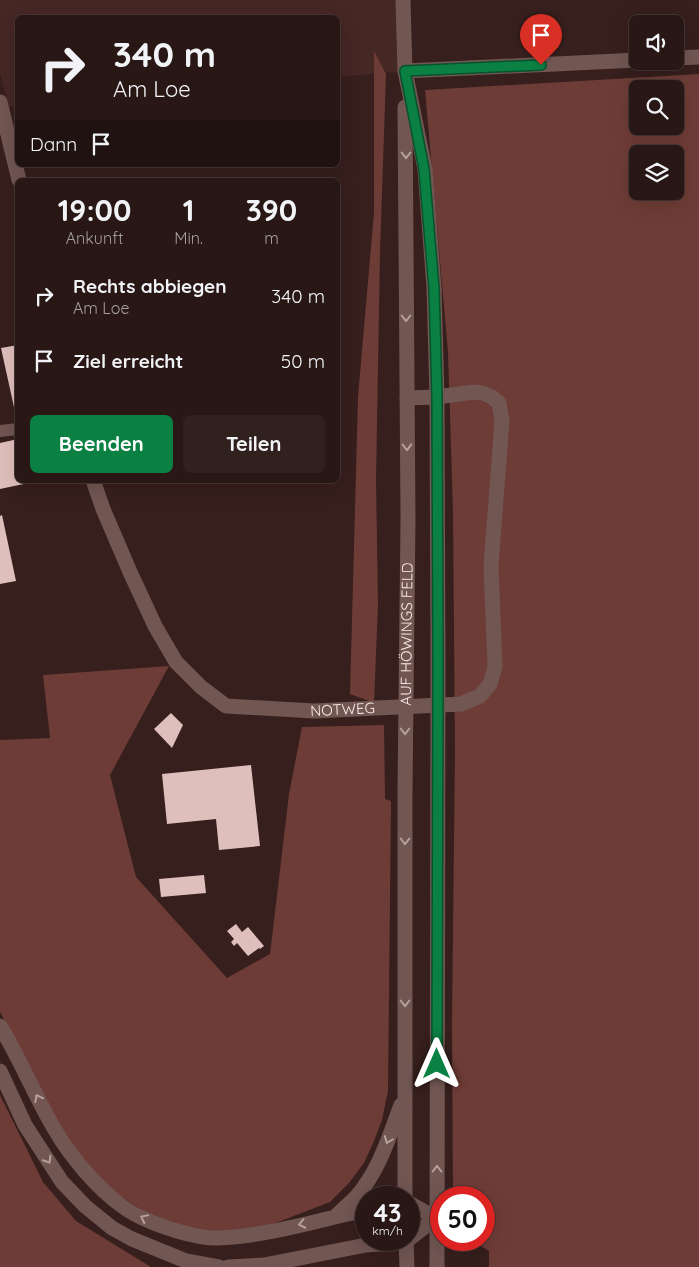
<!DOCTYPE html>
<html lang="de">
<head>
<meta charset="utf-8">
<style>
  body { margin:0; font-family:Quicksand,sans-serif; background:#30201e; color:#f1f3f6; height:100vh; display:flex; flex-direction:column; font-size:19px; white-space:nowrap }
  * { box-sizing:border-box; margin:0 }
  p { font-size:16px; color:#a59fa0 }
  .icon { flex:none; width:28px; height:28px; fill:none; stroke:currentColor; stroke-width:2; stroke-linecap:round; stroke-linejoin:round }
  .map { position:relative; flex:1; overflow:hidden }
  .sheet { position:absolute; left:15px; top:178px; width:325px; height:305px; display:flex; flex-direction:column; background:#281715; border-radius:8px; box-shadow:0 5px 20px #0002,0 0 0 1px #443634 }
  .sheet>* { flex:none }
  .top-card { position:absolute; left:15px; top:15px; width:325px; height:152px; border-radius:8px; box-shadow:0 5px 20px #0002,0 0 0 1px #443634; background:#281715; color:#f1f3f6; overflow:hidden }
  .tools { position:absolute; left:629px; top:15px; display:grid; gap:10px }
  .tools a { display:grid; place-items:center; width:55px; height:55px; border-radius:8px; background:#281715; box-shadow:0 5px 20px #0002,0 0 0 1px #443634; font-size:25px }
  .speed { position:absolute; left:355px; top:1186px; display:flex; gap:10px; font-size:25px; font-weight:700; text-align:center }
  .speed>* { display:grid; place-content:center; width:65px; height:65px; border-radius:50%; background:#281715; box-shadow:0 5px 20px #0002,0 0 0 1px #443634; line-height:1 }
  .speed small { font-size:12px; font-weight:400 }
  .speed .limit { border:8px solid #d22; background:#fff; color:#111 }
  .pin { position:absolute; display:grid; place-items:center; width:42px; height:42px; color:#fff; margin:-51px -21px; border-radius:50% 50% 50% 0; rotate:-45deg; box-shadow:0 0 5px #0007 }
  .pin .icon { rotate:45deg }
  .me { position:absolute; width:55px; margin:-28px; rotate:0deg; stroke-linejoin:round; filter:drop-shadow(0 0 4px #0008) }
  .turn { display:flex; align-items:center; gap:18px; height:105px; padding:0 15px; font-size:22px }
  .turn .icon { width:65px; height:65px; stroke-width:2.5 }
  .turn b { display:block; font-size:35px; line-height:42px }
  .then { display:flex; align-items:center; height:48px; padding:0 15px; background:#0003; gap:10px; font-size:19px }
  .eta { display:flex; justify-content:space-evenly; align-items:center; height:85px; text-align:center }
  .eta b { font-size:30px; font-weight:800; line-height:35px }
  .cta { display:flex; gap:10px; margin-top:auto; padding:10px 15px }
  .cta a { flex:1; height:58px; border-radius:8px; background:#0b8043; color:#fff; font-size:20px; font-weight:800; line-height:58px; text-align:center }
  .cta a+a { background:#30201e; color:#f1f3f6 }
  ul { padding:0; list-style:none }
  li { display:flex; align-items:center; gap:15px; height:65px; padding:0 15px }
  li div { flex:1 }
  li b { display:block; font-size:19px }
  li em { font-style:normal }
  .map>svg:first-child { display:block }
  .built { fill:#452724 }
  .green { fill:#6e3c36; fill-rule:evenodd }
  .building { fill:#dfbfbb }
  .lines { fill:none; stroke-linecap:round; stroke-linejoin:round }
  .lane { stroke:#715652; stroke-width:12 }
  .street { stroke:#715652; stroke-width:15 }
  .secondary { stroke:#715652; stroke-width:15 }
  .oneway { stroke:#b6a09d }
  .route-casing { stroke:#07532c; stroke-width:12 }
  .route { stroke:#0b8043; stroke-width:9 }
  .labels { text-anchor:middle; stroke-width:5; stroke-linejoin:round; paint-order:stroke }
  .street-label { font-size:15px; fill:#fbebe8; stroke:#2c1513 }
</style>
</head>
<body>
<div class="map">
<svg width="699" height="1267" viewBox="0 0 699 1267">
  <rect width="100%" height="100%" fill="#361f1c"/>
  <!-- built -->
  <path class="built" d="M0 0H405V71L338 77V18H18L17 106 9 107 0 74Z"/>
  <!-- green -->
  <g class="green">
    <path d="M374 51 386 74 380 252 376 480 378 605 374 703 350 694 358 397 374 212Z"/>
    <path d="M699 74V1267H489V1251L472 1240H484V1198L453 1197 452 1024 455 751 453 511 448 352 425 90ZM638 89H675V126H638ZM638 154H675V191H638Z"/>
    <path d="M169 666 110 775 136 877 227 978 270 954 289 794 302 727 384 725 385 799 391 801 388 1091 382 1120 374 1141 364 1163 349 1183 330 1202 273 1224 243 1230 209 1231 175 1224 145 1212 113 1191 83 1162 59 1127 0 1012V740L50 738 43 675Z"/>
    <path d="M0 1095 43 1182 76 1221 151 1267H0Z"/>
  </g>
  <!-- building -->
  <g class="building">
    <path d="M18 345V421H17L1 348Z"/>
    <path d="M18 439V480L38 481 0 489V443Z"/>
    <path d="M2 515 16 581 0 584V516Z"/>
    <path d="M171 713 183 725 172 748 154 729Z"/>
    <path d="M251 765 260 846 219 850 216 819 167 824 162 774Z"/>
    <path d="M204 875 206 893 161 897 159 879Z"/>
    <path d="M236 924 242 932 248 927 264 946 260 949 259 948 248 956 237 943 234 946 231 942 234 939 227 931Z"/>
  </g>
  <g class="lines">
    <!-- lane -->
    <path class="lane" d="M0 431 18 429"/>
    <!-- street -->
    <g class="street">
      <path d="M403 0 405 71 638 60"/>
      <path d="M675 58 699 57"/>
      <path d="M0 102 19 180"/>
      <path id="s1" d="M93 480 103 509 130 572 155 626 176 662 201 687 226 706 314 711 461 704 480 696 490 684 495 667 491 566 502 421 499 403 492 397 483 393 474 392 437 397 407 398"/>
    </g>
    <!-- secondary -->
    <g class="secondary">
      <path d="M405 71 425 169 434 288 437 397 438 665 437 1267"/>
      <path d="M0 1026C20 1059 35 1096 55 1130 70 1156 97 1188 122 1206 138 1218 157 1225 177 1231 189 1234 204 1239 218 1238 268 1236 318 1220 366 1210"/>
      <path d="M0 1071 25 1125 62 1182 85 1206 112 1228 132 1239 186 1261 219 1267"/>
      <path id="s2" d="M405 1198V792L408 519 405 107"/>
      <path d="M409 1203 436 1218"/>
      <path d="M336 1216C343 1209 350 1203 356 1197 379 1171 389 1137 401 1105"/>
      <path d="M409 1239 436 1218"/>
      <path d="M406 1240 407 1267"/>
      <path d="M228 1267 264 1265 366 1245 406 1242 408 1240"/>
    </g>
  </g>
  <!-- one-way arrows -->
  <defs><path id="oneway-chevron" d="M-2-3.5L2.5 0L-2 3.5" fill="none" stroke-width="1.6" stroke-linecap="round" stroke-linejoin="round" transform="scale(1.25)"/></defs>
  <g class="oneway">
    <use href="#oneway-chevron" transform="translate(406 155) rotate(90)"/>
    <use href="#oneway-chevron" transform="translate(406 318) rotate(90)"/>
    <use href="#oneway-chevron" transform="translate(407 447) rotate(89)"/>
    <use href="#oneway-chevron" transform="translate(405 731) rotate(90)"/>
    <use href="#oneway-chevron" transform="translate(405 841) rotate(90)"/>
    <use href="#oneway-chevron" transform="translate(405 1003) rotate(90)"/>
    <use href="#oneway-chevron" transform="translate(38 1098) rotate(-117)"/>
    <use href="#oneway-chevron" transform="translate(388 1140) rotate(111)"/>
    <use href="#oneway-chevron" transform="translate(48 1160) rotate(58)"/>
    <use href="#oneway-chevron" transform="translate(437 1169) rotate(-90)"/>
    <use href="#oneway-chevron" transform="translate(144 1218) rotate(-154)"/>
    <use href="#oneway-chevron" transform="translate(302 1224) rotate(168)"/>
  </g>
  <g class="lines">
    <defs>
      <path id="route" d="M437 1064 438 664 437 397 434 288 424 169 405 71 541 65"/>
    </defs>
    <!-- route casing -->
    <use href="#route" class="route-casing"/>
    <!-- route -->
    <use href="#route" class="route"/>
  </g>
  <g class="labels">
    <!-- street labels -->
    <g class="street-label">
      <text dy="5" stroke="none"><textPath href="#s2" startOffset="564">AUF HÖWINGS FELD</textPath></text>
      <text dy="5" stroke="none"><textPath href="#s1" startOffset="384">NOTWEG</textPath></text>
    </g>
  </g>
</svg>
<div class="tools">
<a><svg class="icon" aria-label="sound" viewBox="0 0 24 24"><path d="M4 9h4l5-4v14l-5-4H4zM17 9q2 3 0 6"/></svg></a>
<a><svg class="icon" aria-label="search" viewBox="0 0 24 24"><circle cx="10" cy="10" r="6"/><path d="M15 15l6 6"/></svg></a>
<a><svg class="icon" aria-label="layers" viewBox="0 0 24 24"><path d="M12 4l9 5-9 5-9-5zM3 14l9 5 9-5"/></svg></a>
</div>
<div class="speed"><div>43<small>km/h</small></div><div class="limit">50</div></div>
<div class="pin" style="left:541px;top:65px;background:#d93025"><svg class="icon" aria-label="arrive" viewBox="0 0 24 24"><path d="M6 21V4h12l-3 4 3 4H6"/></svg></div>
<svg class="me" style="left:437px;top:1064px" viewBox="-20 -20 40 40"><path d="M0-17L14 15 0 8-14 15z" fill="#0b8043" stroke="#fff" stroke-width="4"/></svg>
<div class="top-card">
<div class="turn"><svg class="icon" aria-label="right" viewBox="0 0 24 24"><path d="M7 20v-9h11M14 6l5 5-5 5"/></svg><div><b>340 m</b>Am Loe</div></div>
<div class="then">Dann<svg class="icon" aria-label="arrive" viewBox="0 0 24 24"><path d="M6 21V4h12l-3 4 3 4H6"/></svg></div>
</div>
<section class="sheet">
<div class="eta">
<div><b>19:00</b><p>Ankunft</p></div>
<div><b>1</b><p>Min.</p></div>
<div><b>390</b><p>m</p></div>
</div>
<ul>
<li><svg class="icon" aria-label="right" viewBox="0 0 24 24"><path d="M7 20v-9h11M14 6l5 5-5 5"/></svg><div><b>Rechts abbiegen</b><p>Am Loe</p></div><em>340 m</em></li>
<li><svg class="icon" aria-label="arrive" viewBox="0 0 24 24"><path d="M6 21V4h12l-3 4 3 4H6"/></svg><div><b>Ziel erreicht</b></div><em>50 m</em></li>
</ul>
<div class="cta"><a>Beenden</a><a>Teilen</a></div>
</section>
</div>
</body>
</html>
